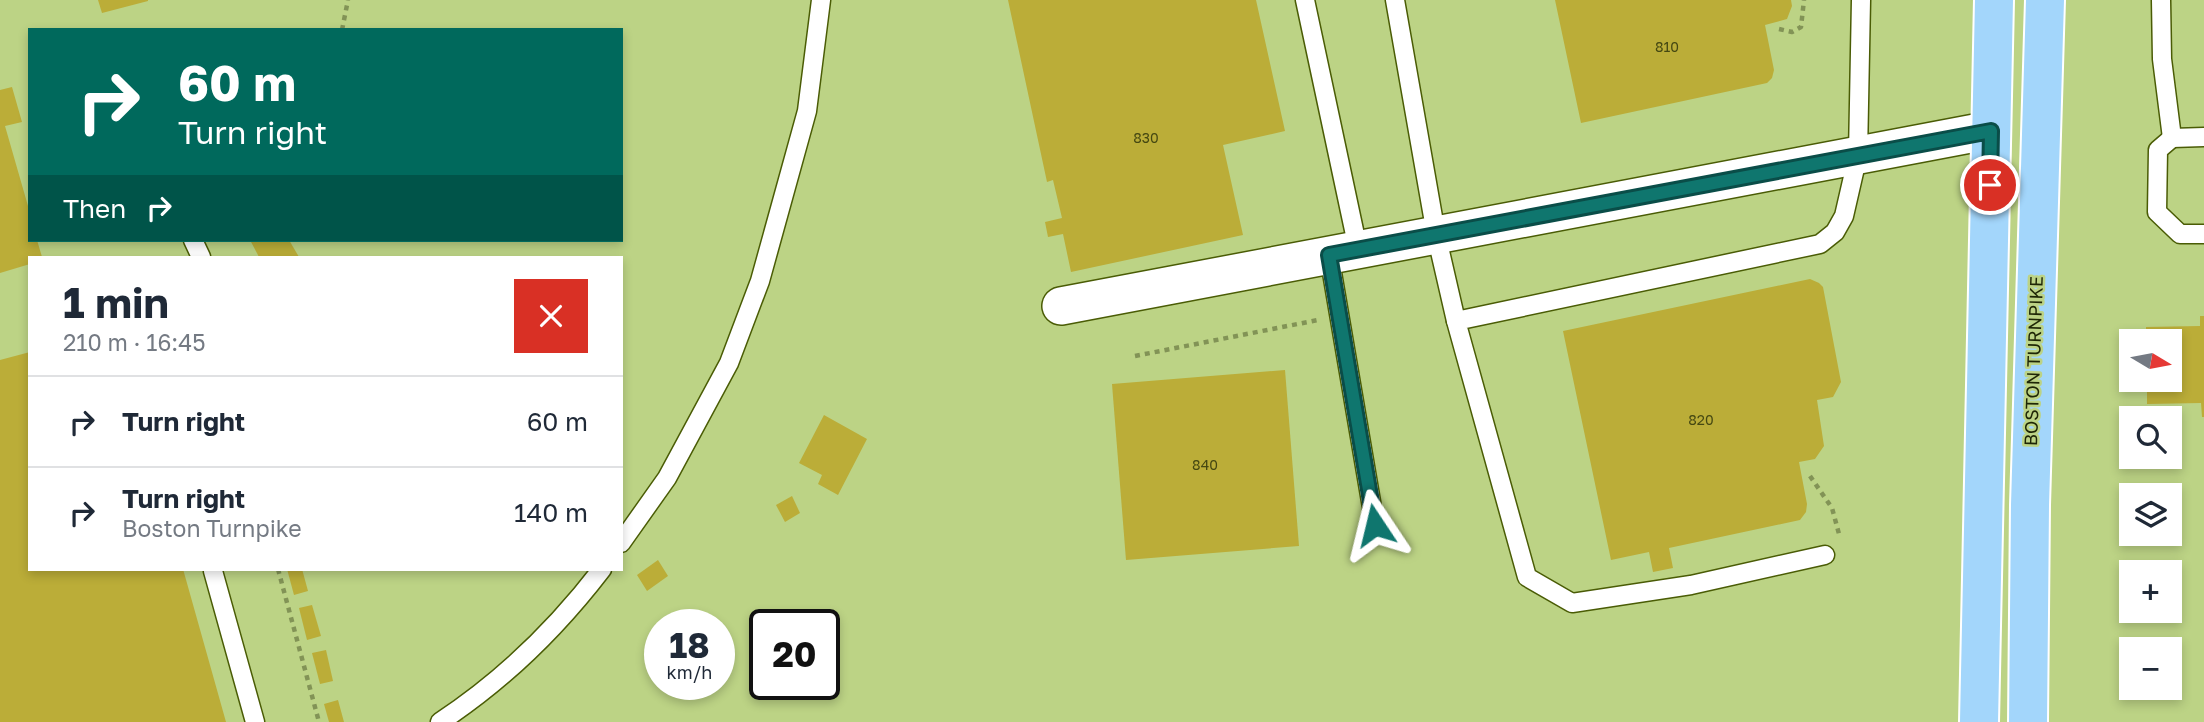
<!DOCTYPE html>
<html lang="en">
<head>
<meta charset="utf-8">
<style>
  body { margin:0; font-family:"Golos Text",sans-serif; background:#f2f2f3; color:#1f2937; height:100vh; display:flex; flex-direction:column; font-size:26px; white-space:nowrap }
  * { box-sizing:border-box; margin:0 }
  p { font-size:23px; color:#747a83 }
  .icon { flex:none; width:38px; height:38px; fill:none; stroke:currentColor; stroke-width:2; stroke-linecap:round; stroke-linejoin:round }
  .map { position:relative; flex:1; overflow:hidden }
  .sheet { position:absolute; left:28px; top:256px; width:595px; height:315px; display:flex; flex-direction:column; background:#fff; border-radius:0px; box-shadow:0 4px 10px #0003 }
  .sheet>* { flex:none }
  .banner { position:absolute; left:28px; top:28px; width:595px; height:214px; border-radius:0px; box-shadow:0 4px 10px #0003; background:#00695c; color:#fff; overflow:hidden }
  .needle { width:46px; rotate:100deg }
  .buttons { position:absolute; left:2119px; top:329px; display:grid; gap:14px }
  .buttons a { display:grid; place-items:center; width:63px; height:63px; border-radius:0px; background:#fff; box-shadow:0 4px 10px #0003; font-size:35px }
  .speed { position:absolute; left:644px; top:609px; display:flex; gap:14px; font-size:35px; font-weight:700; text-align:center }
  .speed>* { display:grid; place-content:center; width:91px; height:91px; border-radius:50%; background:#fff; box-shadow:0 4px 10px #0003; line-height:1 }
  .speed small { font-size:18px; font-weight:400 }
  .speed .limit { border:4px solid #111; border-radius:10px; background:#fff; color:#111 }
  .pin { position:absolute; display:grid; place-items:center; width:60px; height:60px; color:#fff; margin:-30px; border:4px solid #fff; border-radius:50%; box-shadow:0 2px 7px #0007 }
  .me { position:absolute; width:77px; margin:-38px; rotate:350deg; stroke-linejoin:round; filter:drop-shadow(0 0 5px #0008) }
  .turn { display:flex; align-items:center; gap:24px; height:147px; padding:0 35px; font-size:32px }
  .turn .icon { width:91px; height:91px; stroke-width:2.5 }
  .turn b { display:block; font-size:49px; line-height:60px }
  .then { display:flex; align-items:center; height:66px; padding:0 35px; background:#0003; gap:14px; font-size:26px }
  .round { display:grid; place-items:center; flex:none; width:74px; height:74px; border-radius:0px; background:#f2f2f3 }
  .headline { display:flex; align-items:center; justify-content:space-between; height:119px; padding:0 35px }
  h1 { font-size:42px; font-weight:700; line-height:52px }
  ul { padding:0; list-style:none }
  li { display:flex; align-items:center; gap:21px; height:91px; padding:0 35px; border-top:2px solid #e0e1e3 }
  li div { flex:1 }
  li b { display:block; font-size:26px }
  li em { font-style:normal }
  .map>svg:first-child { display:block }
  .building { fill:#bbad38 }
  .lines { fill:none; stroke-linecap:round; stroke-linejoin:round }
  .service-casing { stroke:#4a5c05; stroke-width:21 }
  .minor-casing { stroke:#4a5c05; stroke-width:40 }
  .trunk-casing { stroke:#fff; stroke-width:42 }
  .path { stroke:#829356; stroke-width:4.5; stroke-dasharray:5 5; stroke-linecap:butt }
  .service { stroke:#fff; stroke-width:18 }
  .minor { stroke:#fff; stroke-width:37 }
  .trunk { stroke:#a3d6fb; stroke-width:38 }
  .route-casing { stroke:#0a4d48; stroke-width:18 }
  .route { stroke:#0f766e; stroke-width:12 }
  .labels { text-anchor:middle; stroke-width:5; stroke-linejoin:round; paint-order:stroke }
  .number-label { font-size:14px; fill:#454812 }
  .street-label { font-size:18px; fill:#1e2606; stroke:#bcd385 }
</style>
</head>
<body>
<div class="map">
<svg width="2204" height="722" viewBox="0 0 2204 722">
  <rect width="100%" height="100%" fill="#bcd385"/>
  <!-- building -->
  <g class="building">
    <path d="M98 0H148V1L102 13Z"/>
    <path d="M1008 0H1256L1285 131 1223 145 1243 235 1071 272 1063 234 1048 237 1045 222 1062 218 1053 180 1047 182Z"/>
    <path d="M1555 0H1791L1792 6 1787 19 1765 25 1774 70 1772 78 1767 83 1581 123Z"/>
    <path d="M12 87 22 122 5 126 30 213V240H37L42 257H30V264L0 273V90Z"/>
    <path d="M250 240H289L299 257H259Z"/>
    <path d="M1810 279 1819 283 1823 287 1841 382 1833 397 1817 400 1824 446 1815 459 1799 462 1807 504 1806 512 1800 520 1669 548 1673 568 1653 572 1649 552 1611 560 1563 331Z"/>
    <path d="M2200 316H2204V417H2202L2201 403 2147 404V380H2170V341H2146V327L2200 326Z"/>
    <path d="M30 352V569H183L226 722H0V360Z"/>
    <path d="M1285 370 1299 546 1126 560 1112 384Z"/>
    <path d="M824 415 867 439 838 495 818 484 822 475 799 463Z"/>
    <path d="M792 496 800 513 785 522 776 505Z"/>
    <path d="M658 560 668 576 647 591 637 575Z"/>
    <path d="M287 569H302L308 591 294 595Z"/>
    <path d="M312 605 321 636 307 640 299 608Z"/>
    <path d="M326 650 333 681 320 684 312 653Z"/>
    <path d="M338 700 344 722H329L324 704Z"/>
  </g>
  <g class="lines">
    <defs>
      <g id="service">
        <path d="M1305 0 1358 249"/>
        <path d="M1395 0 1436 234 1456 321"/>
        <path d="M2161 0 2162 59 2172 138 2204 137"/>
        <path d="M2172 138 2158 150 2157 212 2180 234H2204"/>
        <path d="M193 240 201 257"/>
        <path d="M1329 255 1375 525"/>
        <path d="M621 543 667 478 729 363 760 281 807 111 821 0"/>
        <path d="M1825 555 1691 585 1572 603 1527 577 1456 321 1820 244 1835 232 1844 216 1858 155 1861 0"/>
        <path d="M213 571 255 722"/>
        <path d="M440 722C504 680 556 629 602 569"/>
      </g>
      <path id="minor" d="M1061 306 1991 130"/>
      <g id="trunk">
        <path d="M1979 722 1994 0"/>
        <path d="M2028 722 2030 505 2045 0"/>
      </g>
    </defs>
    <!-- service casing -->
    <use href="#service" class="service-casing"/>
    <!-- minor casing -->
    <use href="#minor" class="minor-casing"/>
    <!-- trunk casing -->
    <use href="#trunk" class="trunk-casing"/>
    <!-- path -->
    <g class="path">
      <path d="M1779 29 1792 32 1801 27 1804 0"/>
      <path d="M342 30 348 0"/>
      <path d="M1135 356 1318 320"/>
      <path d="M1810 476 1832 508 1839 534"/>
      <path d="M278 569 319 722"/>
    </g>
    <!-- service -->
    <use href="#service" class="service"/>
    <!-- minor -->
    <use href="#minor" class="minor"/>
    <!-- trunk -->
    <use href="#trunk" class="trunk"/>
  </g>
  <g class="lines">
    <defs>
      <path id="route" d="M1375 525 1329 255 1991 131 1990 185"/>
    </defs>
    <!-- route casing -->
    <use href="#route" class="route-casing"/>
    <!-- route -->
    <use href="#route" class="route"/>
  </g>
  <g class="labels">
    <!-- number labels -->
    <g class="number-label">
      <text x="1667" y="52">810</text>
      <text x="1146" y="143">830</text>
      <text x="1701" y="425">820</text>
      <text x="1205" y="470">840</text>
    </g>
    <!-- street labels -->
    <g class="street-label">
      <text transform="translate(2034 361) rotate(-88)" y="6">BOSTON TURNPIKE</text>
    </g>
  </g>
</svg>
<div class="buttons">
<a><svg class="needle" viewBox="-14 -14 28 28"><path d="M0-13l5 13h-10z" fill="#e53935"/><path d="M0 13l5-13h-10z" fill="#747a83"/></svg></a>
<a><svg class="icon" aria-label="search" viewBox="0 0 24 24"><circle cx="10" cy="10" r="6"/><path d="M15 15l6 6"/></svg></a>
<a><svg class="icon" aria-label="layers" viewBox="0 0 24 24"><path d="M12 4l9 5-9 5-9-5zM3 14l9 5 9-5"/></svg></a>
<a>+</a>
<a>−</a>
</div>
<div class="speed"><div>18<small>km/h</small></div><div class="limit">20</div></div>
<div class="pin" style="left:1990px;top:185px;background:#d93025"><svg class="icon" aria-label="arrive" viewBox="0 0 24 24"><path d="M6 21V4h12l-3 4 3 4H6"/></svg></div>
<svg class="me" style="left:1375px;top:525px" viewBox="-20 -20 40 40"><path d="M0-17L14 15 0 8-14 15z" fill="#0f766e" stroke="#fff" stroke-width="4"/></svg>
<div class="banner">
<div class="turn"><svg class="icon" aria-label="right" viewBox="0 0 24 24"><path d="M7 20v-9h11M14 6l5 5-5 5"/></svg><div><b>60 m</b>Turn right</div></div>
<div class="then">Then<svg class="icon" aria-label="right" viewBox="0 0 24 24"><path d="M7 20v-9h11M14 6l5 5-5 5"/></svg></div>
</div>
<section class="sheet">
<div class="headline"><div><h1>1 min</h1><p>210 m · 16:45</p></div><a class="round" style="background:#d93025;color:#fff"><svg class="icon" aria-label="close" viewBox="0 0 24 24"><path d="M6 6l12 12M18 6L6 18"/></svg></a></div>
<ul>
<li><svg class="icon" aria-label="right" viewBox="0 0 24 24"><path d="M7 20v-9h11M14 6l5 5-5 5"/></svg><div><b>Turn right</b></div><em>60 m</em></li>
<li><svg class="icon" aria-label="right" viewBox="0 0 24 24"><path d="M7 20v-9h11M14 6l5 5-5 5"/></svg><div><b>Turn right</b><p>Boston Turnpike</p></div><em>140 m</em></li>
</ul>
</section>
</div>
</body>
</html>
